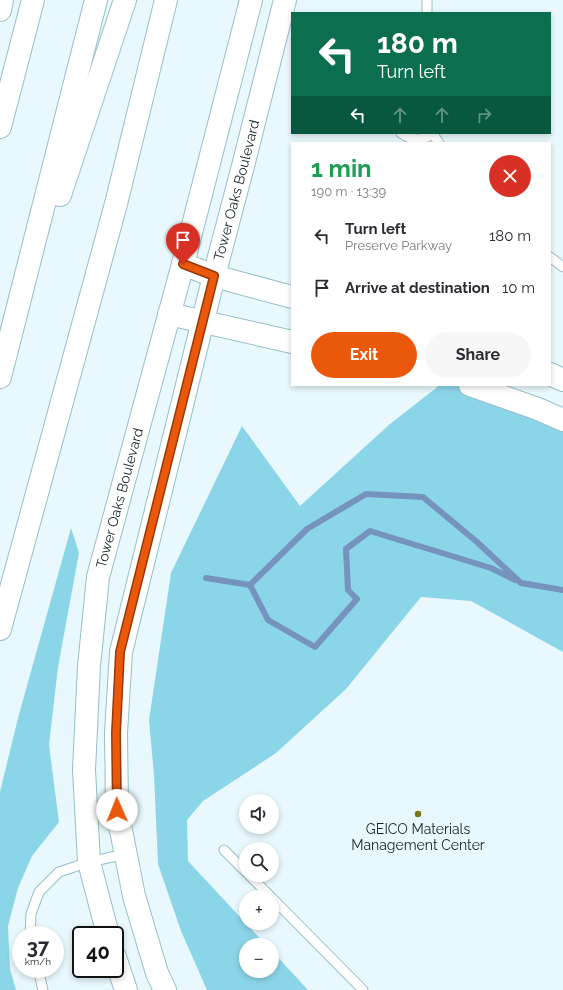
<!DOCTYPE html>
<html lang="en">
<head>
<meta charset="utf-8">
<style>
  body { margin:0; font-family:Raleway,sans-serif; background:#f7f7f7; color:#2b2b33; height:100vh; display:flex; flex-direction:column; font-size:15px; white-space:nowrap }
  * { box-sizing:border-box; margin:0 }
  p { font-size:13px; color:#7c7c81 }
  .icon { flex:none; width:22px; height:22px; fill:none; stroke:currentColor; stroke-width:2; stroke-linecap:round; stroke-linejoin:round }
  .map { position:relative; flex:1; overflow:hidden }
  .sheet { position:absolute; left:291px; top:142px; width:260px; height:244px; display:flex; flex-direction:column; background:#fff; border-radius:0px; box-shadow:0 2px 6px #0003 }
  .sheet>* { flex:none }
  .hud { position:absolute; left:291px; top:12px; width:260px; height:122px; border-radius:0px; box-shadow:0 2px 6px #0003; background:#0b6e4f; color:#fff; overflow:hidden }
  .controls { position:absolute; left:239px; top:794px; display:grid; gap:8px }
  .controls a { display:grid; place-items:center; width:40px; height:40px; border-radius:50%; background:#fff; box-shadow:0 2px 6px #0003; font-size:20px }
  .speed { position:absolute; left:12px; top:926px; display:flex; gap:8px; font-size:20px; font-weight:700; text-align:center }
  .speed>* { display:grid; place-content:center; width:52px; height:52px; border-radius:50%; background:#fff; box-shadow:0 2px 6px #0003; line-height:1 }
  .speed small { font-size:10px; font-weight:400 }
  .speed .limit { border:2px solid #111; border-radius:6px; background:#fff; color:#111 }
  .pin { position:absolute; display:grid; place-items:center; width:34px; height:34px; color:#fff; margin:-41px -17px; border-radius:50% 50% 50% 0; rotate:-45deg; box-shadow:0 0 4px #0007 }
  .pin .icon { rotate:45deg }
  .me { position:absolute; width:44px; margin:-22px; rotate:359deg; stroke-linejoin:round; filter:drop-shadow(0 0 3px #0008) }
  .turn { display:flex; align-items:center; gap:14px; height:84px; padding:0 20px; font-size:18px }
  .turn .icon { width:52px; height:52px; stroke-width:2.5 }
  .turn b { display:block; font-size:28px; line-height:34px }
  .lanes { display:flex; align-items:center; height:38px; padding:0 20px; background:#0003; justify-content:center; gap:20px; direction:ltr }
  .lanes .off { opacity:.35 }
  .round { display:grid; place-items:center; flex:none; width:42px; height:42px; border-radius:21px; background:#f7f7f7 }
  .summary { display:flex; align-items:center; justify-content:space-between; height:68px; padding:0 20px }
  h1 { font-size:24px; font-weight:700; line-height:30px; color:#1e9e55 }
  .primary-button { display:flex; gap:8px; margin-top:auto; padding:8px 20px }
  .primary-button a { flex:1; height:46px; border-radius:24px; background:#ea580c; color:#fff; font-size:16px; font-weight:700; line-height:46px; text-align:center }
  .primary-button a+a { background:#f7f7f7; color:#2b2b33 }
  ul { padding:0; list-style:none }
  li { display:flex; align-items:center; gap:12px; height:52px; padding:0 20px }
  li div { flex:1 }
  li b { display:block; font-size:15px }
  li em { font-style:normal }
  .map>svg:first-child { display:block }
  .green { fill:#8bd5e8 }
  .lines { fill:none; stroke-linecap:round; stroke-linejoin:round }
  .stream { stroke:#7593bc; stroke-width:6 }
  .service-casing { stroke:#96bfca; stroke-width:11 }
  .tertiary-casing { stroke:#96bfca; stroke-width:24 }
  .motorway-casing { stroke:#96bfca; stroke-width:24 }
  .service { stroke:#fff; stroke-width:9 }
  .tertiary { stroke:#fff; stroke-width:22 }
  .motorway { stroke:#fff; stroke-width:22 }
  .route-casing { stroke:#983908; stroke-width:10 }
  .route { stroke:#ea580c; stroke-width:7 }
  .poi-dot { fill:#79761b; stroke:#e8f8fd; stroke-width:1.5 }
  .labels { text-anchor:middle; stroke-width:3; stroke-linejoin:round; paint-order:stroke }
  .street-label { font-size:14px; fill:#142428; stroke:#e8f8fd }
  .poi-label { font-size:14px; fill:#142428; stroke:#e8f8fd }
</style>
</head>
<body>
<div class="map">
<svg width="563" height="990" viewBox="0 0 563 990">
  <rect width="100%" height="100%" fill="#e8f8fd"/>
  <!-- green -->
  <g class="green">
    <path d="M440 385H470L563 420V652L471 601 421 597 346 689 276 753 203 801 187 820 188 861 266 945H246V971H272V951L308 990H207L181 931 158 864 154 775 149 720 171 573 242 426 300 506 390 424Z"/>
    <path d="M71 528 79 553 58 667 49 745 59 822 32 856 18 888 8 926 10 969 16 990H0V792L18 718Z"/>
  </g>
  <g class="lines">
    <!-- stream -->
    <g class="stream">
      <path d="M206 578 250 585 307 529 366 494 423 497 477 542 521 583 563 590"/>
      <path d="M250 585 268 620 315 647 357 599 348 590 346 549 370 531 491 568 515 580"/>
    </g>
    <defs>
      <g id="service">
        <path d="M427 0V13"/>
        <path d="M401 133C412 141 423 141 434 133"/>
        <path d="M433 134 439 143"/>
        <path d="M550 257 563 267"/>
        <path d="M224 850 246 872"/>
        <path d="M249 875 271 897"/>
        <path d="M272 898 363 990"/>
        <path d="M30 935 31 914 39 892 59 872 89 862 126 854"/>
        <path d="M38 969 43 990"/>
      </g>
      <g id="tertiary">
        <path d="M183 264 214 276 292 297"/>
        <path d="M169 314 292 342"/>
        <path d="M550 374 563 380"/>
        <path d="M470 385 538 409 563 420"/>
        <path id="s1" d="M108 935 89 862 84 770 89 666 98 577 183 264 251 0"/>
        <path d="M115 957 126 990"/>
        <path id="s2" d="M165 990 157 973 134 896 117 810 116 733 121 652 214 276 243 166 285 0"/>
      </g>
      <g id="motorway">
        <path d="M0 10 2 0"/>
        <path d="M0 127 33 0"/>
        <path d="M60 195 125 0"/>
        <path d="M0 377 96 0"/>
        <path d="M0 629 116 204 166 0"/>
      </g>
    </defs>
    <!-- service casing -->
    <use href="#service" class="service-casing"/>
    <!-- tertiary casing -->
    <use href="#tertiary" class="tertiary-casing"/>
    <!-- motorway casing -->
    <use href="#motorway" class="motorway-casing"/>
    <!-- service -->
    <use href="#service" class="service"/>
    <!-- tertiary -->
    <use href="#tertiary" class="tertiary"/>
    <!-- motorway -->
    <use href="#motorway" class="motorway"/>
  </g>
  <g class="lines">
    <defs>
      <path id="route" d="M117 810 116 733 120 652 214 276 183 264"/>
    </defs>
    <!-- route casing -->
    <use href="#route" class="route-casing"/>
    <!-- route -->
    <use href="#route" class="route"/>
  </g>
  <!-- markers -->
  <circle class="poi-dot" cx="418" cy="814" r="4"/>
  <g class="labels">
    <!-- street labels -->
    <g class="street-label">
      <text dy="5" stroke="none"><textPath href="#s2" startOffset="821">Tower Oaks Boulevard</textPath></text>
      <text dy="5" stroke="none"><textPath href="#s1" startOffset="443">Tower Oaks Boulevard</textPath></text>
    </g>
    <!-- poi labels -->
    <g class="poi-label">
      <text x="418" y="834">GEICO Materials<tspan x="418" dy="16">Management Center</tspan></text>
    </g>
  </g>
</svg>
<div class="controls">
<a><svg class="icon" aria-label="sound" viewBox="0 0 24 24"><path d="M4 9h4l5-4v14l-5-4H4zM17 9q2 3 0 6"/></svg></a>
<a><svg class="icon" aria-label="search" viewBox="0 0 24 24"><circle cx="10" cy="10" r="6"/><path d="M15 15l6 6"/></svg></a>
<a>+</a>
<a>−</a>
</div>
<div class="speed"><div>37<small>km/h</small></div><div class="limit">40</div></div>
<div class="pin" style="left:183px;top:264px;background:#d93025"><svg class="icon" aria-label="arrive" viewBox="0 0 24 24"><path d="M6 21V4h12l-3 4 3 4H6"/></svg></div>
<svg class="me" style="left:117px;top:810px" viewBox="-20 -20 40 40"><circle r="19" fill="#fff"/><path d="M0-13L10 11 0 6-10 11z" fill="#ea580c"/></svg>
<div class="hud">
<div class="turn"><svg class="icon" aria-label="left" viewBox="0 0 24 24"><path d="M17 20v-9H6M10 6l-5 5 5 5"/></svg><div><b>180 m</b>Turn left</div></div>
<div class="lanes"><svg class="icon" aria-label="left" viewBox="0 0 24 24"><path d="M17 20v-9H6M10 6l-5 5 5 5"/></svg><svg class="icon off" aria-label="ahead" viewBox="0 0 24 24"><path d="M12 20V5M6 11l6-6 6 6"/></svg><svg class="icon off" aria-label="ahead" viewBox="0 0 24 24"><path d="M12 20V5M6 11l6-6 6 6"/></svg><svg class="icon off" aria-label="right" viewBox="0 0 24 24"><path d="M7 20v-9h11M14 6l5 5-5 5"/></svg></div>
</div>
<section class="sheet">
<div class="summary"><div><h1>1 min</h1><p>190 m · 13:39</p></div><a class="round" style="background:#d93025;color:#fff"><svg class="icon" aria-label="close" viewBox="0 0 24 24"><path d="M6 6l12 12M18 6L6 18"/></svg></a></div>
<ul>
<li><svg class="icon" aria-label="left" viewBox="0 0 24 24"><path d="M17 20v-9H6M10 6l-5 5 5 5"/></svg><div><b>Turn left</b><p>Preserve Parkway</p></div><em>180 m</em></li>
<li><svg class="icon" aria-label="arrive" viewBox="0 0 24 24"><path d="M6 21V4h12l-3 4 3 4H6"/></svg><div><b>Arrive at destination</b></div><em>10 m</em></li>
</ul>
<div class="primary-button"><a>Exit</a><a>Share</a></div>
</section>
</div>
</body>
</html>
